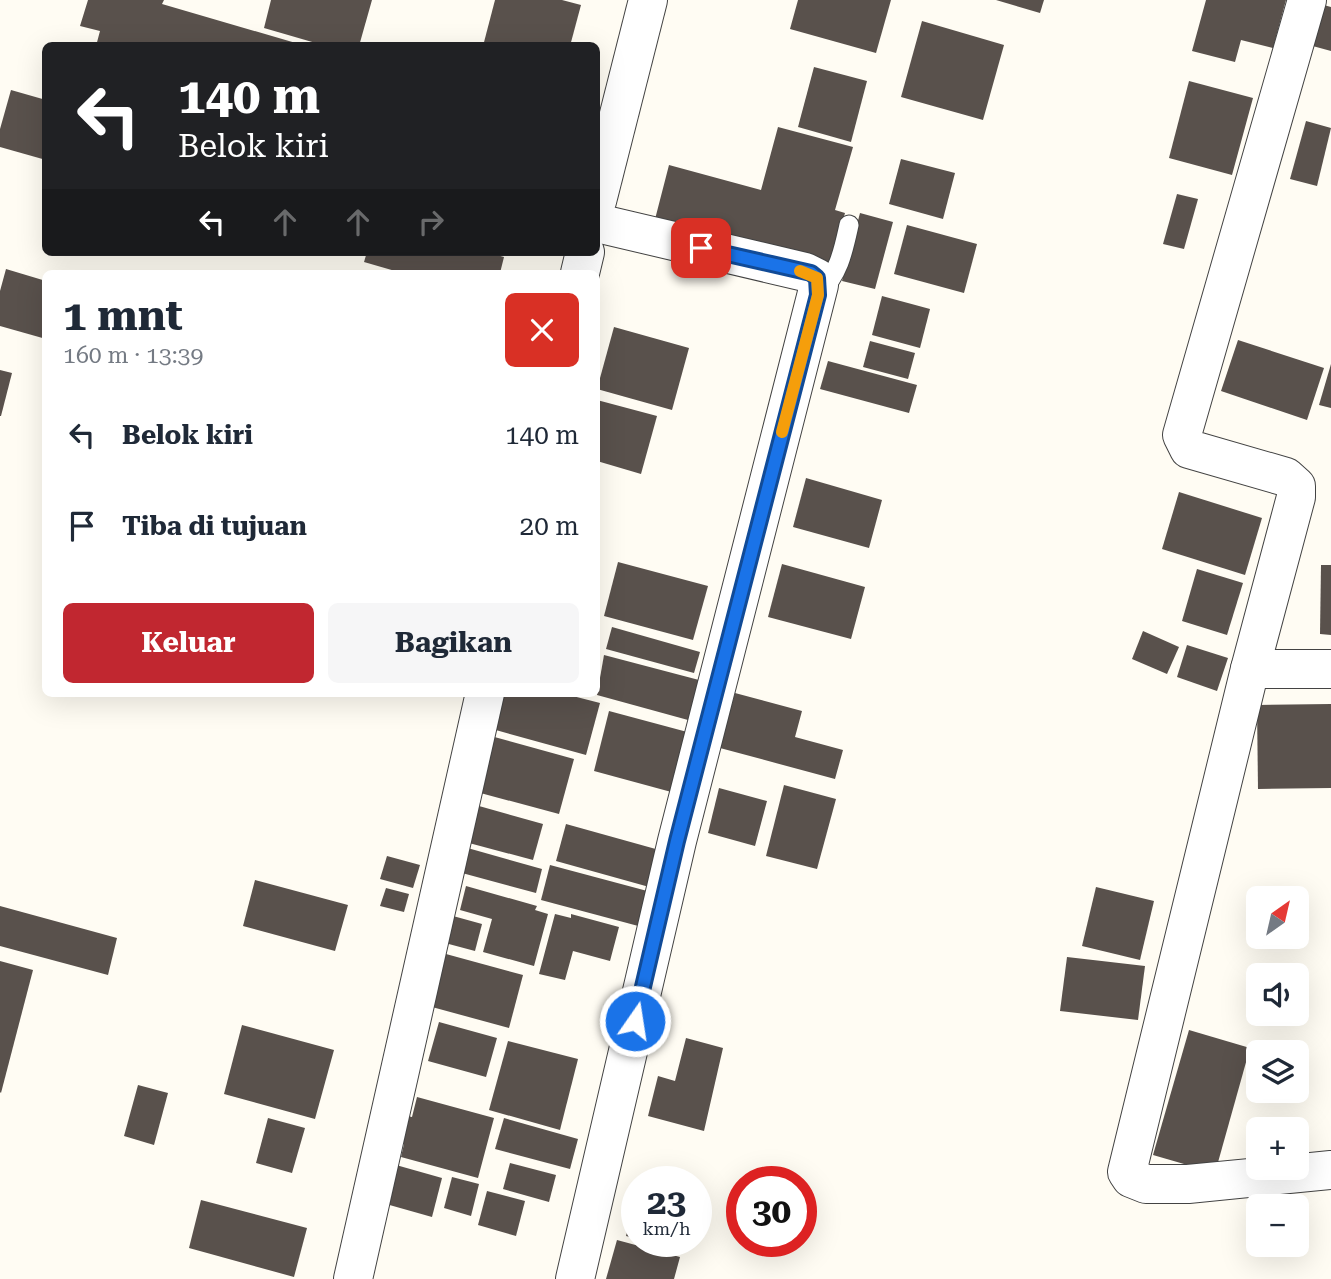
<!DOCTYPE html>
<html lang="id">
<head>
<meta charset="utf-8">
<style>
  body { margin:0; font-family:"Roboto Serif",serif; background:#f6f6f7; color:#1f2937; height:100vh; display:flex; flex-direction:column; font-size:26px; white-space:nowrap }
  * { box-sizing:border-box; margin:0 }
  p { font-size:23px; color:#747a83 }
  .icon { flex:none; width:38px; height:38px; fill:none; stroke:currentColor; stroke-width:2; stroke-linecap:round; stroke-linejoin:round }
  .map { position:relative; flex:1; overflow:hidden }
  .drawer { position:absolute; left:42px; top:270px; width:558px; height:427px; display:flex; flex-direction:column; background:#fff; border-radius:10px; box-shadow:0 7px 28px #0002 }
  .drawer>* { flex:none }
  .top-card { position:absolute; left:42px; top:42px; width:558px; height:214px; border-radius:10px; box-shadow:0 7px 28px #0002; background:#202124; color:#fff; overflow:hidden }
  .needle { width:46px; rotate:34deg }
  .fabs { position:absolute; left:1246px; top:886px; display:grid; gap:14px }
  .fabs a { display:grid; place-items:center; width:63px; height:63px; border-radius:10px; background:#fff; box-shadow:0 7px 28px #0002; font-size:35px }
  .speed { position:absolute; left:621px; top:1166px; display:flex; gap:14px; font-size:35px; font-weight:700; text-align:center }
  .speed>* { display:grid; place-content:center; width:91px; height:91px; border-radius:50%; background:#fff; box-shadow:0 7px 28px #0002; line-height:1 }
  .speed small { font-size:18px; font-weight:400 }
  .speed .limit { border:10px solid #d22; background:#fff; color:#111 }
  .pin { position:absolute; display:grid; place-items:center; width:60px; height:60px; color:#fff; margin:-30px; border-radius:14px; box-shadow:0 4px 10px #0006 }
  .me { position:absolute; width:77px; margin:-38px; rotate:13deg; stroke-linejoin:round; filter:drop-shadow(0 0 5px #0008) }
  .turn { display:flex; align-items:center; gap:24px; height:147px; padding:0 21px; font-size:32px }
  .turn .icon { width:91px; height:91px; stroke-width:2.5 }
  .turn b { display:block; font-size:49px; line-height:60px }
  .lanes { display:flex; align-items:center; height:66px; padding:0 21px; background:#0003; justify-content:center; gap:35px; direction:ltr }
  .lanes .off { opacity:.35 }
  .round { display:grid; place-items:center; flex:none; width:74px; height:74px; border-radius:10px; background:#f6f6f7 }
  .overview { display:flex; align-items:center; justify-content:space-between; height:119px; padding:0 21px }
  h1 { font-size:42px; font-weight:700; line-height:52px }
  .button { display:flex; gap:14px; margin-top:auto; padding:14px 21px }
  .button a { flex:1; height:80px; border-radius:10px; background:#c12730; color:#fff; font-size:28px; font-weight:700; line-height:80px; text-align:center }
  .button a+a { background:#f6f6f7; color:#1f2937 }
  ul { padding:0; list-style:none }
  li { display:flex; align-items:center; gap:21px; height:91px; padding:0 21px }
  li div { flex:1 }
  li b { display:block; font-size:26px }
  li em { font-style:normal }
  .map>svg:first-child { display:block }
  .building { fill:#59514c }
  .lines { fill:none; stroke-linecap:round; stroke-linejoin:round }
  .lane-casing { stroke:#434343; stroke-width:21 }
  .street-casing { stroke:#434343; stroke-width:40 }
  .lane { stroke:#fff; stroke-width:19 }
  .street { stroke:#fff; stroke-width:38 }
  .route-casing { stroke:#114b97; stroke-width:18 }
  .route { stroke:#1a73e8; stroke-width:12 }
  .slow { stroke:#f59e0b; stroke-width:12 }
</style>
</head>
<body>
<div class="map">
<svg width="1331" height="1279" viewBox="0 0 1331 1279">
  <rect width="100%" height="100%" fill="#fffcf3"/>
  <!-- building -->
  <g class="building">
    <path d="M88 0H164L162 4 306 46H96L100 31 80 26Z"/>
    <path d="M271 0H372L359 46H326L264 28Z"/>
    <path d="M495 0H562L581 5 570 46H483Z"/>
    <path d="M798 0H891L876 53 790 29Z"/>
    <path d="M996 0H1044L1040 13Z"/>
    <path d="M1206 0H1286L1273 48 1241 40 1235 62 1192 51Z"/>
    <path d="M1320 4 1331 7V51L1309 45Z"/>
    <path d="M922 21 1004 45 983 120 901 97Z"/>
    <path d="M814 67 867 81 851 142 798 127Z"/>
    <path d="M1189 81 1253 98 1232 175 1169 158Z"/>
    <path d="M11 90 46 100V160L0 147V129Z"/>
    <path d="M1306 121 1331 128 1317 186 1290 179Z"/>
    <path d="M778 127 853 147 835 210 845 213 828 275 653 227 669 165 761 190Z"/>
    <path d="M901 159 955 173 943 219 889 204Z"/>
    <path d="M1177 194 1198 199 1184 249 1163 244Z"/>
    <path d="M860 213 893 222 875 289 842 281Z"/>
    <path d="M907 225 977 244 964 293 894 274Z"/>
    <path d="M367 252H486L504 257 500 273H402L364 262Z"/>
    <path d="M6 269 46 281V339L0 326V291Z"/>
    <path d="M882 296 930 309 920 348 872 335Z"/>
    <path d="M614 327 689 348 672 410 597 389Z"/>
    <path d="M1238 340 1324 368 1307 420 1221 391Z"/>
    <path d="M870 341 915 353 908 379 863 367Z"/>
    <path d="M828 361 917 385 909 413 820 389Z"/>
    <path d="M1331 364V408L1319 405Z"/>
    <path d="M0 370 12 373 1 416H0Z"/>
    <path d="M597 400 657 416 641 474 597 461Z"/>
    <path d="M806 478 882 500 869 548 793 527Z"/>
    <path d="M1179 492 1262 518 1245 575 1162 549Z"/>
    <path d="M618 562 708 586 693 640 604 616Z"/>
    <path d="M782 564 865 587 851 639 768 617Z"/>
    <path d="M1321 565H1331V635L1320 634Z"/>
    <path d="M1197 569 1243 583 1227 635 1182 621Z"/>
    <path d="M612 627 700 652 694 673 606 649Z"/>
    <path d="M1143 631 1179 647 1167 674 1132 659Z"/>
    <path d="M1187 645 1228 658 1217 691 1177 677Z"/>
    <path d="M604 655 699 680 688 720 597 695Z"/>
    <path d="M494 693H561L600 703 586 755 485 727Z"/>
    <path d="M735 693 802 711 795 737 843 750 835 779 720 748Z"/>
    <path d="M1331 704V788L1258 789 1257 705Z"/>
    <path d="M609 711 691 733 675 793 594 771Z"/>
    <path d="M487 735 574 759 559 814 473 791Z"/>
    <path d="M784 785 836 799 817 869 766 856Z"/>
    <path d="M719 788 767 801 755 846 708 833Z"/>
    <path d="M479 806 543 824 533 860 469 843Z"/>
    <path d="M566 824 670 853 660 890 556 861Z"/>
    <path d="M457 845 542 869 536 893 451 870Z"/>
    <path d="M387 856 420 865 413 888 380 879Z"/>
    <path d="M550 865 651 892 642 927 541 900Z"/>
    <path d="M255 880 348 905 335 951 243 926Z"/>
    <path d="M466 886 537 906 535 910 548 914 534 966 483 952 492 919 460 910Z"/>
    <path d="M1096 887 1154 901 1140 960 1082 946Z"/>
    <path d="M386 888 409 894 404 912 380 906Z"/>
    <path d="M0 906 117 938 108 975 0 946Z"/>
    <path d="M555 914 571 918V914L619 927 610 961 573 951 565 980 539 974Z"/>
    <path d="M453 916 482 924 475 951 445 943Z"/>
    <path d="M435 951 523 975 509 1028 421 1004Z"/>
    <path d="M1067 957 1145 966 1138 1020 1060 1011Z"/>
    <path d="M0 961 33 970 1 1093 0 1092Z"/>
    <path d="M439 1022 497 1038 486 1077 428 1061Z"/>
    <path d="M242 1025 334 1050 315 1119 224 1094Z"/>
    <path d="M1189 1030 1250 1048 1215 1173 1153 1155Z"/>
    <path d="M686 1038 723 1048 704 1131 648 1116 658 1076 675 1081Z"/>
    <path d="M508 1041 578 1059 560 1130 489 1110Z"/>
    <path d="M138 1085 168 1093 154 1145 124 1136Z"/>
    <path d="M417 1097 494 1118 478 1178 401 1157 404 1144 393 1140 400 1114 412 1117Z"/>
    <path d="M268 1118 305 1128 292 1173 256 1163Z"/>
    <path d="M504 1118 578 1139 570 1169 495 1149Z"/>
    <path d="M510 1163 556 1175 549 1202 503 1189Z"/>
    <path d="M396 1165 442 1178 432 1217 386 1204Z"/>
    <path d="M452 1177 479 1184 471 1216 444 1208Z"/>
    <path d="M487 1191 525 1201 516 1236 478 1225Z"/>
    <path d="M201 1200 307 1228 294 1277 189 1248Z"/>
    <path d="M633 1208 637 1209V1239L626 1236Z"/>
    <path d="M617 1240 680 1257 674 1279H606Z"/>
    <path d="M646 1241H670L668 1248Z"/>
  </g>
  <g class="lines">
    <defs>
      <path id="lane" d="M819 293C839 273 843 252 849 225"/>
      <g id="street">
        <path d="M1307 0 1182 435 1189 449 1286 477 1296 486V497L1250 669 1127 1172 1131 1178 1146 1184H1188L1331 1170"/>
        <path d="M597 201 648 0"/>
        <path d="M580 273 585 252"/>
        <path d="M1250 669H1331"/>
        <path d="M353 1279 485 693"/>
        <path d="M575 1279 677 841 819 285 817 278 805 272 597 223"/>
      </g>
    </defs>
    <!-- lane casing -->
    <use href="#lane" class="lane-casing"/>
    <!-- street casing -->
    <use href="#street" class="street-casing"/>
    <!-- lane -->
    <use href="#lane" class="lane"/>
    <!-- street -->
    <use href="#street" class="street"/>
  </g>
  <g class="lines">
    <defs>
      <path id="route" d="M635 1021 677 841 818 295 817 278 811 273 701 248"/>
    </defs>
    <!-- route casing -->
    <use href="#route" class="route-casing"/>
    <!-- route -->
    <use href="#route" class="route"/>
    <!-- slow -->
    <path class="slow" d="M782 432 818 295 817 278 800 271"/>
  </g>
</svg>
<div class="fabs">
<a><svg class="needle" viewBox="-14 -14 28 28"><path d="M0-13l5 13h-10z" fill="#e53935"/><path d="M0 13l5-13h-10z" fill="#747a83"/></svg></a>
<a><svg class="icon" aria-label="sound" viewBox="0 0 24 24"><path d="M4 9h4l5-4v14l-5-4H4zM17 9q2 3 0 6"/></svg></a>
<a><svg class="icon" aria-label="layers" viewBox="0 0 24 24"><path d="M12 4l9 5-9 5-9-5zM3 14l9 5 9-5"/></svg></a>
<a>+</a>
<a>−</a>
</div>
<div class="speed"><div>23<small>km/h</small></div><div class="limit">30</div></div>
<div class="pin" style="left:701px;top:248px;background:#d93025"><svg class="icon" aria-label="arrive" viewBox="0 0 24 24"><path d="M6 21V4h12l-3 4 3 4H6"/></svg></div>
<svg class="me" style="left:635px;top:1021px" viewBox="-20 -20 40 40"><circle r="17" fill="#1a73e8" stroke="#fff" stroke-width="3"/><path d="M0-11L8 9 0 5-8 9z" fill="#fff"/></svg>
<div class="top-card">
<div class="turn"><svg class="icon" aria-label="left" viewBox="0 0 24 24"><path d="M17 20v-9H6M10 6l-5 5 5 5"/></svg><div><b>140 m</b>Belok kiri</div></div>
<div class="lanes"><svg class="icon" aria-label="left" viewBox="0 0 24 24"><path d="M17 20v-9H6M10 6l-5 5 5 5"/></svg><svg class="icon off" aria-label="ahead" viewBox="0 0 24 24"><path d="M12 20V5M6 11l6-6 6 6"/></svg><svg class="icon off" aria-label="ahead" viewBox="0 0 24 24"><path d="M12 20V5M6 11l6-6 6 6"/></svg><svg class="icon off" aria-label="right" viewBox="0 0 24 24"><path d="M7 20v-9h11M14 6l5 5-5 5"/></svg></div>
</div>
<section class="drawer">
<div class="overview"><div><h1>1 mnt</h1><p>160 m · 13:39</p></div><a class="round" style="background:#d93025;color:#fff"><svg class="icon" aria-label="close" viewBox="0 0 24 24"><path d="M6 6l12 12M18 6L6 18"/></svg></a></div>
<ul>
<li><svg class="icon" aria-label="left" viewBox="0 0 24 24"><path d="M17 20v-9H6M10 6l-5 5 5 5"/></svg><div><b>Belok kiri</b></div><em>140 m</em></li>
<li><svg class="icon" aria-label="arrive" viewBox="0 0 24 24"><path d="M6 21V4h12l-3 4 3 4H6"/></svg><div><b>Tiba di tujuan</b></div><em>20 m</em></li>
</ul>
<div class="button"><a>Keluar</a><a>Bagikan</a></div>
</section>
</div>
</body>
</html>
